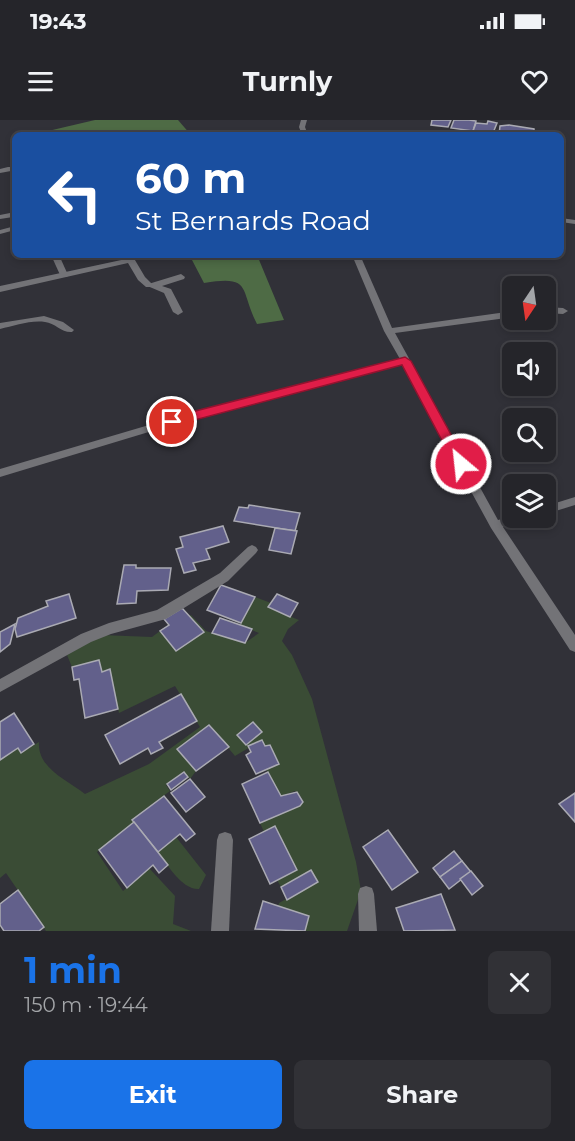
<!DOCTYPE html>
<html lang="en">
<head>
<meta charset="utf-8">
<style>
  body { margin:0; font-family:Montserrat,sans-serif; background:#313136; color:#f1f3f6; height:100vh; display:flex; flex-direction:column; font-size:22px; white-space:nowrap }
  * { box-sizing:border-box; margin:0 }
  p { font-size:20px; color:#a3a5a8 }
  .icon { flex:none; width:33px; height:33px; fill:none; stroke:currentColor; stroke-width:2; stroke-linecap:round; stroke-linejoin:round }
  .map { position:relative; height:811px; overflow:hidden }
  .side { display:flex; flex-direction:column; background:#25252a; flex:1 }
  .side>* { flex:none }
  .hud { position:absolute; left:12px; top:12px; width:552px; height:126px; border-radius:9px; box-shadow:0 3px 9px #0003,0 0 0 2px #424247; background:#1a4fa0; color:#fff; overflow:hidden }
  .needle { width:39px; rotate:193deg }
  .tools { position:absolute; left:502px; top:156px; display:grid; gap:12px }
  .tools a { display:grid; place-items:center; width:54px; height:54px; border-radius:9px; background:#25252a; box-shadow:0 3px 9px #0003,0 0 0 2px #424247; font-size:30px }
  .pin { position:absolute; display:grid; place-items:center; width:51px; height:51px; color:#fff; margin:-26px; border:3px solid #fff; border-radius:50%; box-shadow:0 2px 6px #0007 }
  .me { position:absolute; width:66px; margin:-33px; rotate:332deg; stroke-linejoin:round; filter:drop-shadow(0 0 4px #0008) }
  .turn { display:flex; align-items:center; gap:21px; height:126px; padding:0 24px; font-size:27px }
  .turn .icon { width:78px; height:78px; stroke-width:2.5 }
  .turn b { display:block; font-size:42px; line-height:51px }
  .round { display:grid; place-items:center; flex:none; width:63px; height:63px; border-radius:9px; background:#313136 }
  .head { display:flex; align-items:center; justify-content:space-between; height:102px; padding:0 24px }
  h1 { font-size:36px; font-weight:700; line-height:45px; color:#1a73e8 }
  .action { display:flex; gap:12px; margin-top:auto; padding:12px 24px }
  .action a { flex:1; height:69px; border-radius:9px; background:#1a73e8; color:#fff; font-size:24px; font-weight:700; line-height:69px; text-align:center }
  .action a+a { background:#313136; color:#f1f3f6 }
  .status { display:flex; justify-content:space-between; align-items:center; height:42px; padding:0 30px; background:#25252a; direction:ltr }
  .status svg { height:16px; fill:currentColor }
  header { display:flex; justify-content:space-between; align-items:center; height:78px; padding:0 24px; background:#25252a; font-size:27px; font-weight:700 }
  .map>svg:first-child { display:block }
  .green { fill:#3a4c35 }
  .forest { fill:#4e6b45 }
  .building { fill:#62608b; stroke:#aaaab3; stroke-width:1.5 }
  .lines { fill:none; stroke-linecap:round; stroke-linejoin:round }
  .lane { fill:#737377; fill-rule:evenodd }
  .street { fill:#737377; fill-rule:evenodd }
  .route { fill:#e11d48; stroke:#92132f; stroke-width:1.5 }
</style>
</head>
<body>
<div class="status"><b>19:43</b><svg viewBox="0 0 49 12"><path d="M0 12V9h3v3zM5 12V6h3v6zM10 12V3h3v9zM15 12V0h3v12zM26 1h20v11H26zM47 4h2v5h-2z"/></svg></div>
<header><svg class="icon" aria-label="menu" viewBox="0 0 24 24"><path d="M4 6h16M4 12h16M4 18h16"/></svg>Turnly<svg class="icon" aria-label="heart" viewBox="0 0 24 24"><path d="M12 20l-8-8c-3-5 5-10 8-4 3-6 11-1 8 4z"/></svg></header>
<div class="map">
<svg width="575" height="811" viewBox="0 0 575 811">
  <rect width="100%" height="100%" fill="#313138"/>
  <!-- green -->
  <g class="green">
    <path d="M255 477 271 483 269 488 299 500 288 509 282 521 292 535 312 579 356 742 361 771 347 811H305L308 796 278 786 279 783 317 762 311 750 281 767 277 760 296 749 275 707 264 712 260 703 300 686 303 680 298 673 295 671 281 676 266 649 279 644 270 625 265 626 262 620 235 636 209 605 177 629 196 651 190 659 183 652 166 665 170 671 132 699 134 702 97 732 123 771 149 748 175 776 173 804 191 811H46L6 753 0 758V640L18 628 21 633 39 622C37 648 67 660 85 674L149 644 200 607 175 566 119 593 110 549 102 552 99 540 72 547 67 535 101 515 152 517 160 511 177 530 204 512 189 496 191 495 206 511 245 523 259 513 240 505Z"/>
    <path d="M176 717 206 755 199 769C182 770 167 744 158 732Z"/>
  </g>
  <!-- forest -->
  <g class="forest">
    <path d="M95 0H178L191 15H31Z"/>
    <path d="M197 135H257L284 200 257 204C239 169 253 155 204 163L192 140Z"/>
  </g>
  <!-- building -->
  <g class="building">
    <path d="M432 0H451L448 7 431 5Z"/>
    <path d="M454 0H469L476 1 473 11 451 8Z"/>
    <path d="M488 1 497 3 493 13 473 11 476 3 487 4Z"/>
    <path d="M509 5 534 9V15H499L500 6Z"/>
    <path d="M249 385 300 393 295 411 234 401 239 387 248 388Z"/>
    <path d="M223 406 229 422 206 429 210 439 193 443 196 450 184 453 176 429 183 427 180 417Z"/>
    <path d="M275 408 297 411 291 434 269 430Z"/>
    <path d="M124 445H136V448H171L168 470 137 471 136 483 117 484Z"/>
    <path d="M221 465 255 477 241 503 207 490Z"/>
    <path d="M69 474 76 498 17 517 15 509 18 498 48 486 46 481Z"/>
    <path d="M277 474 298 483 290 497 268 487Z"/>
    <path d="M182 488 204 512 176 531 160 511 169 505 164 499Z"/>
    <path d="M220 498 252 509 245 523 212 513Z"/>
    <path d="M15 504 10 524 0 532V512Z"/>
    <path d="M99 540 102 552 110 549 118 589 85 598 79 559 74 560 72 547Z"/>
    <path d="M181 574 197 601 159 622 163 628 151 634 148 628 120 644 105 615Z"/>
    <path d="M14 593 34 624 21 633 18 628 0 640V602Z"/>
    <path d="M253 602 262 612 246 625 237 615Z"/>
    <path d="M209 605 229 627 196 651 177 629Z"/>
    <path d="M262 620 265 626 270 625 279 644 256 654 246 635 251 632 248 626Z"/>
    <path d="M184 652 188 657 171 670 167 664Z"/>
    <path d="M268 652 281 676 297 672 303 682 300 686 260 703 242 664Z"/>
    <path d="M190 659 205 677 186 692 171 673Z"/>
    <path d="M575 673V702L559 684Z"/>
    <path d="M164 676 195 714 186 721 180 714 158 732 132 700Z"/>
    <path d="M134 702 168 745 159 753 153 745 127 768 99 730Z"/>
    <path d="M275 706 297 750 270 764 249 719Z"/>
    <path d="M388 710 418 752 392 770 363 727Z"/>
    <path d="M454 731 462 741 440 757 433 748Z"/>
    <path d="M462 741 471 752 449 769 440 757Z"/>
    <path d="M311 750 318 762 287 780 281 767Z"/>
    <path d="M471 751 483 766 472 775 460 759Z"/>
    <path d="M18 770 44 807 39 811H4L0 805V784Z"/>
    <path d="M441 774 455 810 404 811 396 788Z"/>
    <path d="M263 781 309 796 305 811 255 809Z"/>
  </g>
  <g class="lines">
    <!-- lane -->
    <g class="lane">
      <path d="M10 93H13V97L0 99V95Z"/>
      <path d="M15 106V110L0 114V110Z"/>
      <path d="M51 135H59L68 155 67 157H61Z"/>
      <path d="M181 154 185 157 184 159 162 166 171 169 183 192 178 195 173 192 164 173 145 165Z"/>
      <path d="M44 196 63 202 74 210 72 212C62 213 55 203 45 202 30 200 14 206 0 209V203Z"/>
      <path d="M366 766 372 768 374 774 377 811H359L358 774 360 768Z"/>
    </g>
    <!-- street -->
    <g class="street">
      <path d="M301 0H307L305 7 308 15H302L299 7Z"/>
      <path d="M8 47H11V51L0 53V49Z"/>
      <path d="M561 98 575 100V104L561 102Z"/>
      <path d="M124 135H132L145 157 153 165 152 167H146L138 160 128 143 0 172V166L126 139Z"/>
      <path d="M352 135H360L392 208 513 191V197L395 213 498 400 513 396V398H527L525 401 503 407 575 515V532L570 530 491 408 402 245 195 298 0 357V349L193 292 400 239 384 211Z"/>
      <path d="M546 187 563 188 568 191 563 194 546 193Z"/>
      <path d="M575 377V385L546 394V386Z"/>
      <path d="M252 425 256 427 258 430 256 433 228 461 166 499 111 514 91 522 0 572V559L81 514 109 503 157 490 220 453 248 427Z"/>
      <path d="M225 712 231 714 233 720 229 811H211L217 720 219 714Z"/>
    </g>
  </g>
  <!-- route -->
  <path class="route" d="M405 237 411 241 467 344 465 347H456L402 245 172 306 166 302 172 297Z"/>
</svg>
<div class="tools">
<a><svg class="needle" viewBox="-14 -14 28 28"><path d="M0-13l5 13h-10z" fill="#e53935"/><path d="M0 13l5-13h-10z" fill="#a3a5a8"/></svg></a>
<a><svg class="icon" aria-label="sound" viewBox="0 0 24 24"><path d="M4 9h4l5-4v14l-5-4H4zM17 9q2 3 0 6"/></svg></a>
<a><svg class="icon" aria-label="search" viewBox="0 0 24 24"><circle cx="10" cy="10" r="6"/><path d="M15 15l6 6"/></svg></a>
<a><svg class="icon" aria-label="layers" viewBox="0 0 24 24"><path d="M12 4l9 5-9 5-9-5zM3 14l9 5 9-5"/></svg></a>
</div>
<div class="pin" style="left:172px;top:302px;background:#d93025"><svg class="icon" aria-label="arrive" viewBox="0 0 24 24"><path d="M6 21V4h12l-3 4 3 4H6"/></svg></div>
<svg class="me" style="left:461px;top:344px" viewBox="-20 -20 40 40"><circle r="17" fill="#e11d48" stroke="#fff" stroke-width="3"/><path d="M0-11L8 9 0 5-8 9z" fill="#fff"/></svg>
<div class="hud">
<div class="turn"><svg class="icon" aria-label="left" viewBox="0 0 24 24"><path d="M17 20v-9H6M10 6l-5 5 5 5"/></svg><div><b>60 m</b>St Bernards Road</div></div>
</div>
</div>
<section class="side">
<div class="head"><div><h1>1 min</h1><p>150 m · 19:44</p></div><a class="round"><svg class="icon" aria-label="close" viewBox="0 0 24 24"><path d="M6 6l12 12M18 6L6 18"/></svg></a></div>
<div class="action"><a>Exit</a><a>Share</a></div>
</section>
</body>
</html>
